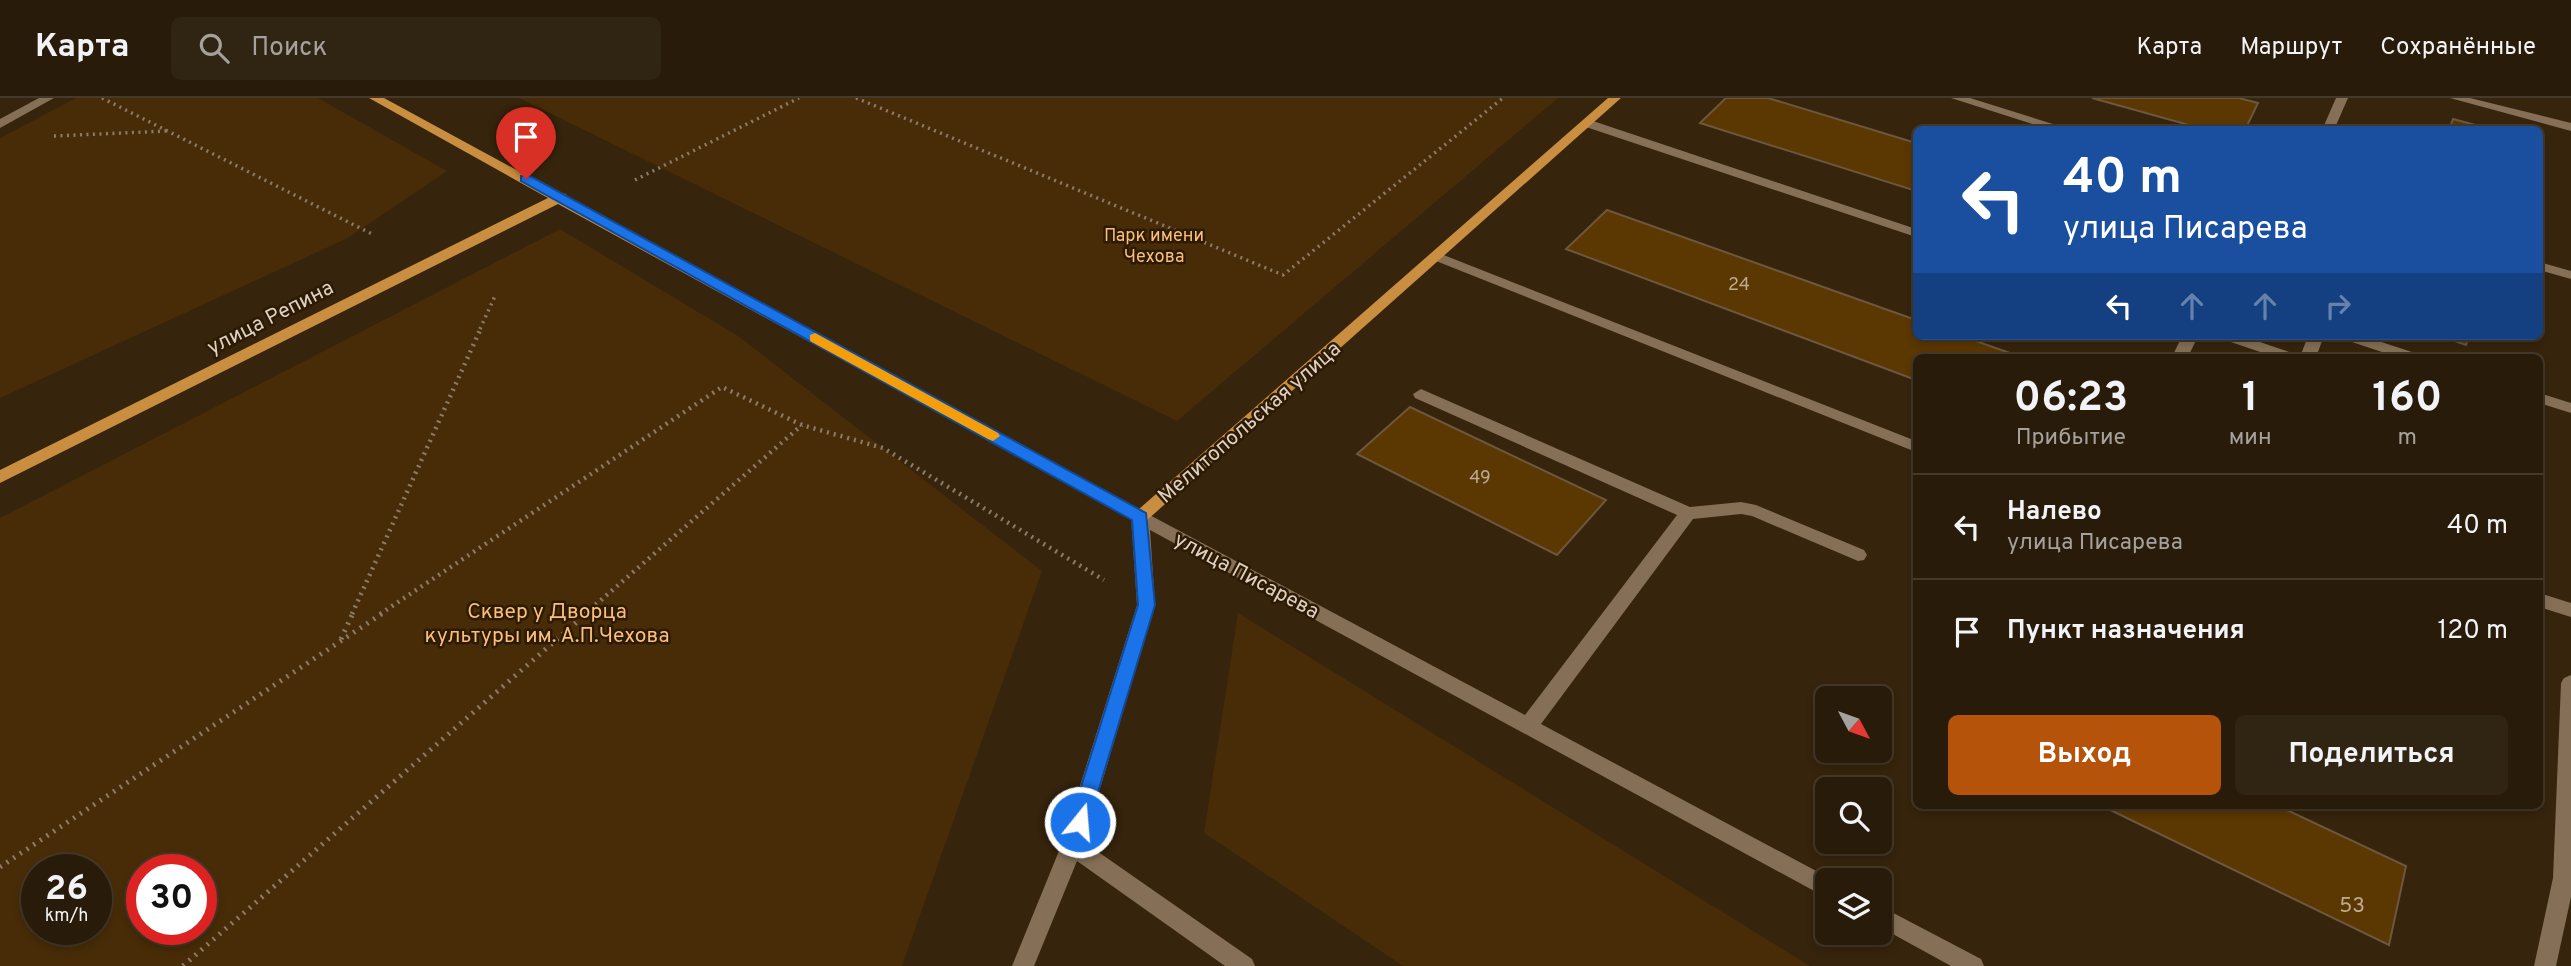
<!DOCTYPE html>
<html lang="ru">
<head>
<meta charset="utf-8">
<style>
  body { margin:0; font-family:Overpass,sans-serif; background:#302412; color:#f1f3f6; height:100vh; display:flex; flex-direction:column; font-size:26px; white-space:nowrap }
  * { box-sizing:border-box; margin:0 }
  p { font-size:23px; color:#a5a19c }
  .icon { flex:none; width:38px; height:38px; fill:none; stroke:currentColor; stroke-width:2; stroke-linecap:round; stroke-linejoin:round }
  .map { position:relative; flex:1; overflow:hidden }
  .drawer { position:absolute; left:1913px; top:256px; width:630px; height:455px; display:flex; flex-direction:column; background:#281b09; border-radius:10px; box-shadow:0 4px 10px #0003,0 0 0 2px #44392a }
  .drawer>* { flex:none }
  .banner { position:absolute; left:1913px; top:28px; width:630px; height:214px; border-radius:10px; box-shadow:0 4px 10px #0003,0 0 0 2px #44392a; background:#1a4fa0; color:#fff; overflow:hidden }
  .needle { width:46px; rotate:131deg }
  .buttons { position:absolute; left:1815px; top:588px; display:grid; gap:14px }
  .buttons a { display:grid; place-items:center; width:77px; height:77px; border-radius:10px; background:#281b09; box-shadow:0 4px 10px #0003,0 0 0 2px #44392a; font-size:35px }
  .speed { position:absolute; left:21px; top:756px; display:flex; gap:14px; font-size:35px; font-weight:700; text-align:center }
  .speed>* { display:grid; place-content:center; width:91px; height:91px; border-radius:50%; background:#281b09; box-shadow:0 4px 10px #0003,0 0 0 2px #44392a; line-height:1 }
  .speed small { font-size:18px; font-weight:400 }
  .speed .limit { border:10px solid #d22; background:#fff; color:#111 }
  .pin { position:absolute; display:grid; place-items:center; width:60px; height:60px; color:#fff; margin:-72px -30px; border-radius:50% 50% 50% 0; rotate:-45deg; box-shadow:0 0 7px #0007 }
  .pin .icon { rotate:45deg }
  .me { position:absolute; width:77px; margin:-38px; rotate:17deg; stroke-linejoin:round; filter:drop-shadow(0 0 5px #0008) }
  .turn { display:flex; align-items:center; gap:24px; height:147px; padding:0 35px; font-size:32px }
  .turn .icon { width:91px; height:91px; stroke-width:2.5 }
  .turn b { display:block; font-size:49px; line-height:60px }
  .lanes { display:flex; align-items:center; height:66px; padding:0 35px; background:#0003; justify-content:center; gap:35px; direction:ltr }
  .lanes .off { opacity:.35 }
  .eta { display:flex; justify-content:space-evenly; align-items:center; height:119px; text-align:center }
  .eta b { font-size:42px; font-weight:700; line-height:49px }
  .action { display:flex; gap:14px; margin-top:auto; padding:14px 35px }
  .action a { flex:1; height:80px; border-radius:10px; background:#b45309; color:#fff; font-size:28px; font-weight:700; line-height:80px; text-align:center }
  .action a+a { background:#302412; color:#f1f3f6 }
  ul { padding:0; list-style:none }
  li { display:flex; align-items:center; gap:21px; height:105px; padding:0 35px; border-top:2px solid #44392a }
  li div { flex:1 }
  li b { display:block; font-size:26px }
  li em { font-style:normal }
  header { display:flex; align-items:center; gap:42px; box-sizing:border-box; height:98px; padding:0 35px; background:#281b09; border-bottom:2px solid #44392a }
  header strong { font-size:33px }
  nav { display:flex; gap:38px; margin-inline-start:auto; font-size:24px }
  .search { width:490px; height:63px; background:#302412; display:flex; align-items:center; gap:18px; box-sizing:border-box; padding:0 24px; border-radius:10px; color:#a5a19c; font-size:26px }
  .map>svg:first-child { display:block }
  .green { fill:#472c07; fill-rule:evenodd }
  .building { fill:#5b3701; stroke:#6d573f; stroke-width:2 }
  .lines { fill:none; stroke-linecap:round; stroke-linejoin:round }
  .path-far2 { stroke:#8b7b69; stroke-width:3.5; stroke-dasharray:2 4.5; stroke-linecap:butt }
  .path-far1 { stroke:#8b7b69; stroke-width:4.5; stroke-dasharray:2 5; stroke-linecap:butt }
  .path { stroke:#8b7b69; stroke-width:5; stroke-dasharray:2 6; stroke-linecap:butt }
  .minor { fill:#856f56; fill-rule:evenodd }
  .major { fill:#c98e40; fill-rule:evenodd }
  .route { fill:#1a73e8; stroke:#114b97; stroke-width:2 }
  .slow { fill:#f59e0b }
  .labels { text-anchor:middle; stroke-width:5; stroke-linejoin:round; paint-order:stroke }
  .far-park-label { font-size:18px; fill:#fcbf7b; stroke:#2c1a03 }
  .number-label { font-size:18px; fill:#bdaa93 }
  .street-label { font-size:21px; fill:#ded1c4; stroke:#2c1a03 }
  .park-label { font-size:21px; fill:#fcbf7b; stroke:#2c1a03 }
  .near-number-label { font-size:21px; fill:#bdaa93 }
</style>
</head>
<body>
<header>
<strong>Карта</strong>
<div class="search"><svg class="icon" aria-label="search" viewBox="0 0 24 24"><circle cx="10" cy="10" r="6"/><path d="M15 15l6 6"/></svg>Поиск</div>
<nav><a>Карта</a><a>Маршрут</a><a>Сохранённые</a></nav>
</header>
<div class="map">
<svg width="2571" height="868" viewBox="0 0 2571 868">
  <rect width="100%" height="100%" fill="#36240c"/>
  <!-- green -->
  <g class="green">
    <path d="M76 0H318L447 73 348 140 0 300V40Z"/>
    <path d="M519 0H1558L1177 323Z"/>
    <path d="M560 131 738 238 1042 473 902 868H0V420ZM37 772H96V831H37ZM142 772H201V831H142Z"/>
    <path d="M1238 515 1810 868H1403L1204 735Z"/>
  </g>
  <!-- building -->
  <g class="building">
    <path d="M1726 0H1768L1916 45V93L1700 25Z"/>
    <path d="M2092 0H2239L2258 5 2245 32H2207Z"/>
    <path d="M2453 21 2494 32H2449Z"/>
    <path d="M1607 112 1916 222V238H1962L2021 259H1916V282L1566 151Z"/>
    <path d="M2441 238H2469L2466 247Z"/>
    <path d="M1410 309 1606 402 1557 457 1357 356Z"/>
    <path d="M2100 707H2276L2406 768 2389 847Z"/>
  </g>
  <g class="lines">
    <!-- path-far2 -->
    <g class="path-far2">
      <path d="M102 0 372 136"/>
      <path d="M856 0 1283 177 1503 0"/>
      <path d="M54 38 167 33"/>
      <path d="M635 82 799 0"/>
      <path d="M480 231 495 198"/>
    </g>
    <!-- path-far1 -->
    <g class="path-far1">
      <path d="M352 516 481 230"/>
      <path d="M380 516 722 289 802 327 883 350 1104 482"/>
      <path d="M585 516 802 327"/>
    </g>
    <!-- path -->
    <g class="path">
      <path d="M341 541 353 515"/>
      <path d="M0 769 383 515"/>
      <path d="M183 868 587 515"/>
    </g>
    <!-- minor -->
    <g class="minor">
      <path d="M39 0H54L0 30V21Z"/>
      <path d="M1951 0H1970L2072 32H2051Z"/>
      <path d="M2336 0H2348L2334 32H2322Z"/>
      <path d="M2450 0H2470L2571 25V33Z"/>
      <path d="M1587 21 1916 131V139L1583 28 1581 25Z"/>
      <path d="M1436 154 1916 343V354L1431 161 1429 158Z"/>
      <path d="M2539 164 2571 173V181L2539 172Z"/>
      <path d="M2182 238H2198L2188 259H2172Z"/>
      <path d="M2219 238H2242L2295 256 2298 259H2275L2222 241Z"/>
      <path d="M2308 238H2324L2316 259H2300Z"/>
      <path d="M2340 238H2363L2418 256 2421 259H2397L2343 241Z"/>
      <path d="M1421 291 1690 409 1741 404 1756 407 1864 452 1867 457 1864 462 1858 463 1752 418 1741 416 1693 421 1541 626 1833 782H1827V800L1150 432 1155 507 1084 744 1252 861 1255 868H1225L1077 763 1034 868H1012L1061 748 1137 507 1131 419 1134 415H1146L1525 617 1677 417 1415 300 1413 296Z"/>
      <path d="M2539 295 2571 305V315L2539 305Z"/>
      <path d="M2539 495 2571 505V519L2539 509Z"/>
      <path d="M2571 577V799L2556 868H2534L2553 780 2561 585 2564 580Z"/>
      <path d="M1880 808 1981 861 1984 868H1951L1880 829Z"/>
    </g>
    <!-- major -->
    <path class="major" d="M369 0H384L559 95 566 96 567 100 1139 411 1608 0H1621L1146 423 1140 425 558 106 0 385V372L548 100Z"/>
  </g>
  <!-- route -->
  <path class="route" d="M521 78H530L1146 415 1155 507 1087 730H1073L1070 724 1138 507 1132 422 521 83Z"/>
  <!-- slow -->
  <path class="slow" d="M815 235 998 335 1000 338 993 343 988 341 810 243V237Z"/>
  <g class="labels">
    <!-- far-park labels -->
    <g class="far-park-label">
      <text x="1154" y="143">Парк имени<tspan x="1154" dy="21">Чехова</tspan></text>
    </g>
    <!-- number labels -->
    <g class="number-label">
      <text x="1739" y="192">24</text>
      <text x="1480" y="385">49</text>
    </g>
    <!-- street labels -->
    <g class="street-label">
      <text transform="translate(270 219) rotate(-27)" y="7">улица Репина</text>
      <text transform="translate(1249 324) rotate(-41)" y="7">Мелитопольская улица</text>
      <text transform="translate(1247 477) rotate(28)" y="7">улица Писарева</text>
    </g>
    <!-- park labels -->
    <g class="park-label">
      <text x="547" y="520">Сквер у Дворца<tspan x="547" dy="24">культуры им. А.П.Чехова</tspan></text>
    </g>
    <!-- near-number labels -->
    <g class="near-number-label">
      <text x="2352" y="814">53</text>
    </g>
  </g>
</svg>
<div class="buttons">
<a><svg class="needle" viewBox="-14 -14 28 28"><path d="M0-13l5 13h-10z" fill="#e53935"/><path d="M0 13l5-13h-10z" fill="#a5a19c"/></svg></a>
<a><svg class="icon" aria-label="search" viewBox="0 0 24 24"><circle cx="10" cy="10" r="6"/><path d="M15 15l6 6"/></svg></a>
<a><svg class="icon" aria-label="layers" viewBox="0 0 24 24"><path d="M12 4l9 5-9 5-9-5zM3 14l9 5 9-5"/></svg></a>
</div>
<div class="speed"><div>26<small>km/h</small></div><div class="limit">30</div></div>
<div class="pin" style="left:526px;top:81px;background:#d93025"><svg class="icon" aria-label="arrive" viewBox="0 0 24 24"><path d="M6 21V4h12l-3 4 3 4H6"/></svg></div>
<svg class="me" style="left:1080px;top:724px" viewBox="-20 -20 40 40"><circle r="17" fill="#1a73e8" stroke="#fff" stroke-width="3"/><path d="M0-11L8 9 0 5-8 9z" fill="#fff"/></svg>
<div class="banner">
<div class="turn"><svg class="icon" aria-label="left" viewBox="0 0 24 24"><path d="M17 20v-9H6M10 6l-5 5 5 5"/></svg><div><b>40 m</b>улица Писарева</div></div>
<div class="lanes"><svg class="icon" aria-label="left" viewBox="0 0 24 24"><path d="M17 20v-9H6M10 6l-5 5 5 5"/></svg><svg class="icon off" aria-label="ahead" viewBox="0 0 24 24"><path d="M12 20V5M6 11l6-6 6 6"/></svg><svg class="icon off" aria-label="ahead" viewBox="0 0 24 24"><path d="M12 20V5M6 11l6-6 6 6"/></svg><svg class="icon off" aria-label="right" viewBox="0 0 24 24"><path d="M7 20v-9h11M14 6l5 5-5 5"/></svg></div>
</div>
<section class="drawer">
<div class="eta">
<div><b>06:23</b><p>Прибытие</p></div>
<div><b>1</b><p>мин</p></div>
<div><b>160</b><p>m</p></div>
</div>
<ul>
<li><svg class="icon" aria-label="left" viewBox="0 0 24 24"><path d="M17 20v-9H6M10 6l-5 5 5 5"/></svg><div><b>Налево</b><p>улица Писарева</p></div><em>40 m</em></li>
<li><svg class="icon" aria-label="arrive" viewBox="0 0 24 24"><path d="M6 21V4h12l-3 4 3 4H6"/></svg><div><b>Пункт назначения</b></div><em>120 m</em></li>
</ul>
<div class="action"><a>Выход</a><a>Поделиться</a></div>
</section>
</div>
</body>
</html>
